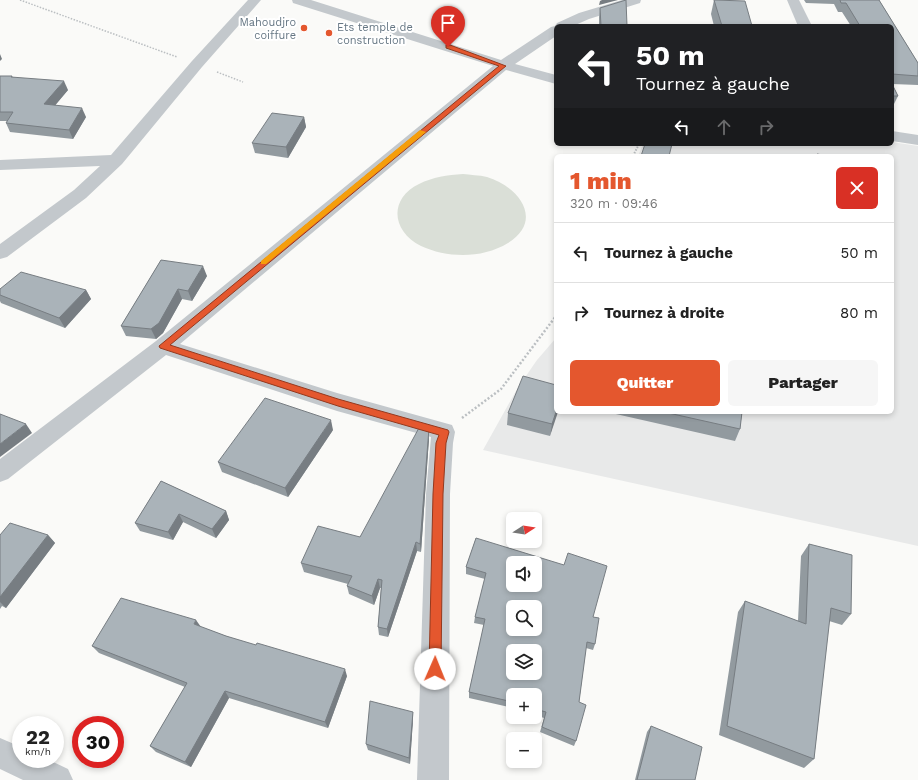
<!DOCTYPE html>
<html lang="fr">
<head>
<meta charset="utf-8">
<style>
  body { margin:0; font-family:"Work Sans",sans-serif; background:#f6f6f6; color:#222; height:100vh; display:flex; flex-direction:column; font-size:15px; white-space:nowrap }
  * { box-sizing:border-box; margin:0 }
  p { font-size:13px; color:#767676 }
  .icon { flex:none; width:22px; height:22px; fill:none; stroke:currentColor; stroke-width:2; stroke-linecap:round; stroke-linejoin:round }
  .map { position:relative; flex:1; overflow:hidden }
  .side { position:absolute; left:554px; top:154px; width:340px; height:260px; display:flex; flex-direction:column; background:#fff; border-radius:6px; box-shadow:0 2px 6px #0003 }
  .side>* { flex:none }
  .top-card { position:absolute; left:554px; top:24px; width:340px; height:122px; border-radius:6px; box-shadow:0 2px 6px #0003; background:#202124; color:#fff; overflow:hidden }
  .needle { width:26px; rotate:78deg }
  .buttons { position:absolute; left:506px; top:512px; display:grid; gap:8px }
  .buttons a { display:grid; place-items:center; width:36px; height:36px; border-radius:6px; background:#fff; box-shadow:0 2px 6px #0003; font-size:20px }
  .speed { position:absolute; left:12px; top:716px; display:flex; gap:8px; font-size:20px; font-weight:700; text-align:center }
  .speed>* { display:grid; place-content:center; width:52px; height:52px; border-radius:50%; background:#fff; box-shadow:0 2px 6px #0003; line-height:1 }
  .speed small { font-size:10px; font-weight:400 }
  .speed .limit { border:6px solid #d22; background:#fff; color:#111 }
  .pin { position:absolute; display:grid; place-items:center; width:34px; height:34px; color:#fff; margin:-41px -17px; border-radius:50% 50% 50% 0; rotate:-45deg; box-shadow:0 0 4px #0007 }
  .pin .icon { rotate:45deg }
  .me { position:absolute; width:44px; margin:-22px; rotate:1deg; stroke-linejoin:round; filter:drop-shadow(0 0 3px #0008) }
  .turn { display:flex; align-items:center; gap:14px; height:84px; padding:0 16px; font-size:18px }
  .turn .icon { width:52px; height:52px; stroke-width:2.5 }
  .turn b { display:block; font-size:28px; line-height:34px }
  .lanes { display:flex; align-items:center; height:38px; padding:0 16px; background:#0003; justify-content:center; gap:20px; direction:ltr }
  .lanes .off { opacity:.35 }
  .round { display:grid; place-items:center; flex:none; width:42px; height:42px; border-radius:6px; background:#f6f6f6 }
  .overview { display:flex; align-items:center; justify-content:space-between; height:68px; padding:0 16px }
  h1 { font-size:24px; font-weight:800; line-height:30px; color:#e4572e }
  .primary-button { display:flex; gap:8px; margin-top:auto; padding:8px 16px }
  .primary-button a { flex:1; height:46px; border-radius:6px; background:#e4572e; color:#fff; font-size:16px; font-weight:800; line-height:46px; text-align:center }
  .primary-button a+a { background:#f6f6f6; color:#222 }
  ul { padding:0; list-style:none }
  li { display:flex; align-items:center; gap:12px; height:60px; padding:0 16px; border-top:1px solid #e0e0e0 }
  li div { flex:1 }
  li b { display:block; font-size:15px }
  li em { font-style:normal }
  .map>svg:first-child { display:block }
  .built { fill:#e8e9e9 }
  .green { fill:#dadfd7 }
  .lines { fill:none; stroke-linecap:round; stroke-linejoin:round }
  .path-far2 { stroke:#bbbfc2; stroke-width:1.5; stroke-dasharray:1.5 1.5; stroke-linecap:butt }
  .path-far1 { stroke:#bbbfc2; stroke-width:2; stroke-dasharray:1.5 1.5; stroke-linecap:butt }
  .path { stroke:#bbbfc2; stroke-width:2.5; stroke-dasharray:2 2; stroke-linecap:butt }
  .street { fill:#c3c8cc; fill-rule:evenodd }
  .wall { fill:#929a9f }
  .shaded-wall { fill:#777d82 }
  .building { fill:#aab3b9; stroke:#777d82; fill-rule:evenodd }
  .route { fill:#e4572e; stroke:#94391e }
  .slow { fill:#f59e0b }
  .poi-dot { fill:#e4572e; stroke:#fff; stroke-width:1.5 }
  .labels { text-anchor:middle; stroke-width:4; stroke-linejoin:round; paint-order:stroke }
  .far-poi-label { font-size:11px; fill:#657683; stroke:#fff; text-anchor:end }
</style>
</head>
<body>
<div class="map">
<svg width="918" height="780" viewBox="0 0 918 780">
  <rect width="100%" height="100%" fill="#fafaf8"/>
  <!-- built -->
  <path class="built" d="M892 142 918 146V546L483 450 517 389 537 360 556 338V412H892V156H638L643 144H892Z"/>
  <!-- green -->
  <path class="green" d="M463 174C470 175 479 175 487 177 518 186 545 220 508 243 482 259 447 258 421 246 392 232 388 199 419 184 433 177 447 175 463 174Z"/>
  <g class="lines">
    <!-- path-far2 -->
    <g class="path-far2">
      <path d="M20 0 177 57"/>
      <path d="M217 72 243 82"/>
    </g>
    <!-- path-far1 -->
    <path class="path-far1" d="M633 156 639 144"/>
    <!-- path -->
    <path class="path" d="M462 418 501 389 556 316"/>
    <!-- street -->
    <g class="street">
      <path d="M248 0H261L202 67 122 164 86 198 7 257 0 259V244L74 190 100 166 0 170V160L111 155 192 61Z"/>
      <path d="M292 0H311L501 60 551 27 555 26 557 23 579 13 622 0H641L640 3 589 19 573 26H556V36L515 64 556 75V84L506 70 180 344 337 393 452 425 455 432 453 443 450 494 449 780H417L426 494 431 437 337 411 166 355 8 479 0 482V459L156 341 493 66 293 3Z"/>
      <path d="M787 0H799L812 26H798Z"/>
      <path d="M892 131 918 135V145L892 141Z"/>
      <path d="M0 738 21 747V759H47L68 769 73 780H23L0 769Z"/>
    </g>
  </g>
  <!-- wall -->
  <g class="wall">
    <path d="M714 0 752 26H714L711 14Z"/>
    <path d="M804 0H879L918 63V85L892 84V26H851L842 12H838L834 4 806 3Z"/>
    <path d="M600 8 627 26H599V17Z"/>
    <path d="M0 76H12L13 77 68 90 55 105 86 117 73 139 10 132 6 123 7 121H0Z"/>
    <path d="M892 84 898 96 893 106H892Z"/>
    <path d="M304 117 306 127 288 158 255 153 252 143Z"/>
    <path d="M161 260 207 276 192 301 182 299 163 333 156 339 126 336 121 326Z"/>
    <path d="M0 289 86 290 91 299 65 328 1 303 0 301Z"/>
    <path d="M556 412 550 436 507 425 508 413Z"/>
    <path d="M607 412H742L740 429 735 441Z"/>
    <path d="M333 430 288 497 222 472 218 462Z"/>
    <path d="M429 438 421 552 417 551 388 637 379 635 378 627 381 588H380L374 605 349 594 347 586 348 584 304 572 301 563 360 537Z"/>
    <path d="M161 481 226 511 229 520 216 538 183 522 173 540 140 531 135 523Z"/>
    <path d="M0 535H48L55 543 6 608 2 606 0 609Z"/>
    <path d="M476 538 593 617 595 644 593 650 586 648 579 702 576 741 574 746 540 732 544 718 535 715V695H513V708L469 698V692L484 625 474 623 475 617 485 579 466 574V567Z"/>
    <path d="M809 544 851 614 842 625 829 621 814 759 804 768 719 735 738 612 745 601 798 621 801 556Z"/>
    <path d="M201 627 226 636 347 676 328 728 229 698 191 767 156 752 150 746 185 687 99 653 92 646Z"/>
    <path d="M413 712V719L410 764 368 750 366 744Z"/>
    <path d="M651 726 695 780H635L647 732Z"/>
  </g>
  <!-- shaded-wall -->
  <g class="shaded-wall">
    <path d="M602 0H618L599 5 600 1Z"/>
    <path d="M0 54 2 59 0 61Z"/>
    <path d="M64 81 68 90 48 114 44 104Z"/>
    <path d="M82 108 86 117 73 139 69 130Z"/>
    <path d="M304 117 306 127 288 158 286 147Z"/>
    <path d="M203 266 207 276 192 301 188 291Z"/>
    <path d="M178 289 182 299 163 333 156 339 151 329Z"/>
    <path d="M86 290 91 299 65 328 59 318Z"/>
    <path d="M556 412H558L550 436 552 424Z"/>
    <path d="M331 420 333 430 288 497 285 488Z"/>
    <path d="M26 424 32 433 0 457V444Z"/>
    <path d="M429 428V438L421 552 420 544Z"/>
    <path d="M226 511 229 520 216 538 212 529Z"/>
    <path d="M179 514 183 522 173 540 168 532Z"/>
    <path d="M48 535 55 543 6 608 0 602V597Z"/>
    <path d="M416 542 417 551 388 637 387 629Z"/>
    <path d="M378 579 380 588 374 605 372 596Z"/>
    <path d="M196 620 201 627 194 624Z"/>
    <path d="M345 669 347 676 328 728 325 722Z"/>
    <path d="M225 691 229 698 191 767 185 762Z"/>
    <path d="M413 712V719L410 764 409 758Z"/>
  </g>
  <!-- building -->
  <g class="building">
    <path d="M626 0 627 26H601L600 8Z"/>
    <path d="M714 0 745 1 752 26H722Z"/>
    <path d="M840 0H879L918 63V76L892 74V26H860L846 3H841Z"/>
    <path d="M0 76H12L11 77 64 81 44 104 82 108 69 130 6 123 13 112H0Z"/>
    <path d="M892 84 898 96H892Z"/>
    <path d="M272 113 304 117 286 147 252 143Z"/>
    <path d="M645 144H672L669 156H641Z"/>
    <path d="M817 154 828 156H818Z"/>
    <path d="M161 260 203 266 188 291 178 289 159 323 151 329 121 326Z"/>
    <path d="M21 272 86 290 59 318 0 295V289Z"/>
    <path d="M523 376 556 385V412L552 424 508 413Z"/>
    <path d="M265 398 331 420 285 488 218 462Z"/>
    <path d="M664 412H742L740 429Z"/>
    <path d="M0 414 26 424 0 444Z"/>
    <path d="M420 426 429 428 420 544 416 542 387 629 378 627 382 580 378 579 372 596 347 586 352 576 301 563 318 526 360 537Z"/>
    <path d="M161 481 226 511 212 529 179 514 168 532 135 523Z"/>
    <path d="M10 523 48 535 0 597V535Z"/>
    <path d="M476 538 564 565 568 553 607 566 593 617 599 618 595 644 587 642 579 702 586 705 576 741 542 727 546 712 535 709V695H513V702L469 692 485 619 475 617 486 573 466 567ZM513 563H535V585H513ZM513 607H535V629H513ZM513 651H535V673H513Z"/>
    <path d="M809 544 852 555 851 614 831 608 814 759 727 726 745 601 806 624Z"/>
    <path d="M121 598 196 620 194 624 226 636 256 645 257 643 345 669 325 722 225 691 185 762 150 746 187 683 92 646Z"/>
    <path d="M370 701 413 712 409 758 366 744Z"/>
    <path d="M651 726 702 747 695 780H637Z"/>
  </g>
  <!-- route -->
  <path class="route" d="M446 45H450L506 66 170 345 338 399 448 430 449 432 446 443 443 494 441 669 439 673 435 675 431 673 429 669 433 494 436 443 439 435 338 406 160 348 159 346 499 66 446 48Z"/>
  <!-- slow -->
  <path class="slow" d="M420 130 426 132 266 264H261V261Z"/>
  <!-- markers -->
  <g class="poi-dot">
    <circle cx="304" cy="28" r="4"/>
    <circle cx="329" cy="33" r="4"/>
  </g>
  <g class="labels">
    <!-- far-poi labels -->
    <g class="far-poi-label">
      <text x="296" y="26">Mahoudjro<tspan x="296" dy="13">coiffure</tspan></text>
      <text x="337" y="31" text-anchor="start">Ets temple de<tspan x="337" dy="13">construction</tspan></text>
    </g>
  </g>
</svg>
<div class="buttons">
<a><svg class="needle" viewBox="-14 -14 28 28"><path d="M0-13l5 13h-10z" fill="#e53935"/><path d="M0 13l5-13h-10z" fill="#767676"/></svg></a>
<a><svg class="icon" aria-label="sound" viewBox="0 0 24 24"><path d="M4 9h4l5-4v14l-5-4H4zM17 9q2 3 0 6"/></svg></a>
<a><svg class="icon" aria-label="search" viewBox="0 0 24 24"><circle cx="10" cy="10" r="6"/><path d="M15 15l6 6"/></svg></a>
<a><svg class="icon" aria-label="layers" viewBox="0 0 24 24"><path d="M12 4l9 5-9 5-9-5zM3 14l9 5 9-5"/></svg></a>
<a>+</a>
<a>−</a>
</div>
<div class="speed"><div>22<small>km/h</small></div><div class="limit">30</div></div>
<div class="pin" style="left:448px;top:47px;background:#d93025"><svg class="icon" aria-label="arrive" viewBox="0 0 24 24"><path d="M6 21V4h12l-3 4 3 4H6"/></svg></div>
<svg class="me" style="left:435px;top:669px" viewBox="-20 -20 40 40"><circle r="19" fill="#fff"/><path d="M0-13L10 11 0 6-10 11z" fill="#e4572e"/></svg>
<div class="top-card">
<div class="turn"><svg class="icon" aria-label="left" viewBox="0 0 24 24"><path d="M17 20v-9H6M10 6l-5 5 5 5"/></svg><div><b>50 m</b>Tournez à gauche</div></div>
<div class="lanes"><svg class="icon" aria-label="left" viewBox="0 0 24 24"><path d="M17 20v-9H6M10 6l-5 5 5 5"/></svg><svg class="icon off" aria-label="ahead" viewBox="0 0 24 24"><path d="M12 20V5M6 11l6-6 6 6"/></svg><svg class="icon off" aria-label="right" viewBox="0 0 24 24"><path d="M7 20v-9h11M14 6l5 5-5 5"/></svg></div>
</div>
<section class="side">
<div class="overview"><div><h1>1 min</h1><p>320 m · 09:46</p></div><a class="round" style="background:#d93025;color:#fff"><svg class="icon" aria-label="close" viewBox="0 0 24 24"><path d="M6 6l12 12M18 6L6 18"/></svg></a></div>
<ul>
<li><svg class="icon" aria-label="left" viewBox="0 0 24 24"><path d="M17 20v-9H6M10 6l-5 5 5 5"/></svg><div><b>Tournez à gauche</b></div><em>50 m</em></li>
<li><svg class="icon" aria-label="right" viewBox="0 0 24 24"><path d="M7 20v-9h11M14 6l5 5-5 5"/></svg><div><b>Tournez à droite</b></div><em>80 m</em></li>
</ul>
<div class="primary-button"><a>Quitter</a><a>Partager</a></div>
</section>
</div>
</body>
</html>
